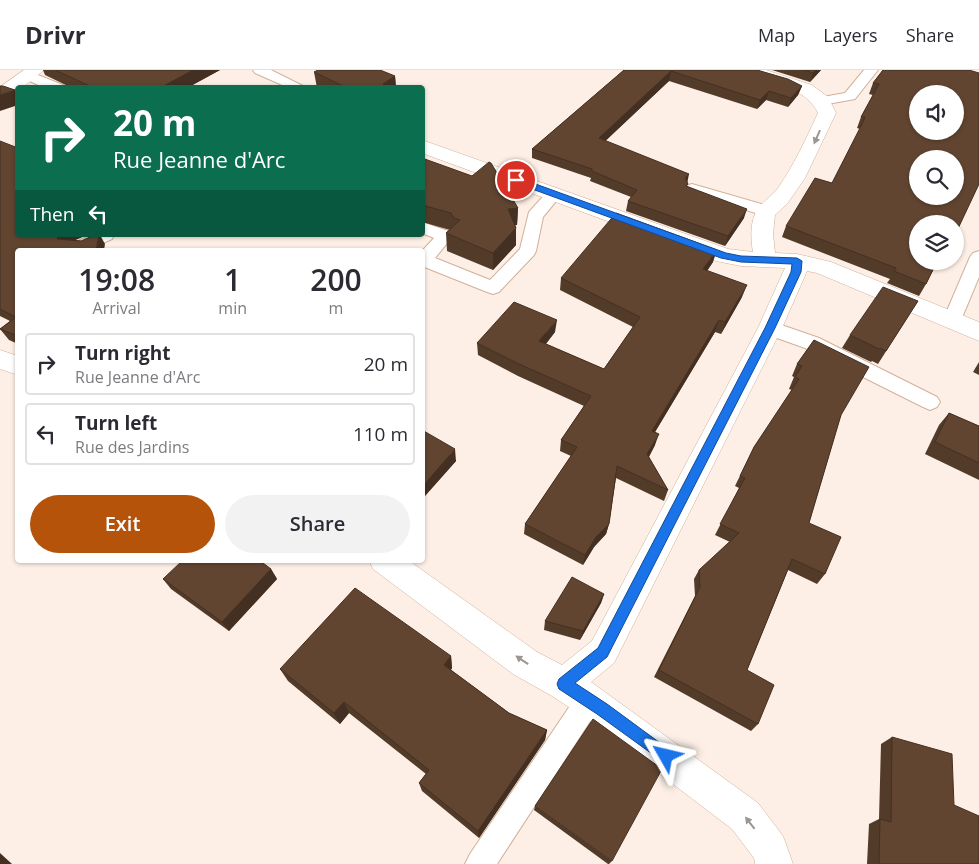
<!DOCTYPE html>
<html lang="en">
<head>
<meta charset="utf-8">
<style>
  body { margin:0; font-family:"Open Sans",sans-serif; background:#f2f2f3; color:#2b2b33; height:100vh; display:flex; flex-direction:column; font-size:19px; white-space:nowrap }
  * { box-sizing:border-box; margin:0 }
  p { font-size:16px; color:#7c7c81 }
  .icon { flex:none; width:28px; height:28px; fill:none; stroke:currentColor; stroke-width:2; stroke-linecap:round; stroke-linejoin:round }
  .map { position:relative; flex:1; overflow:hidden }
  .panel { position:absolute; left:15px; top:178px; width:410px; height:315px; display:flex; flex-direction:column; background:#fff; border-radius:5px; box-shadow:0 1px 4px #0004 }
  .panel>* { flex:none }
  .top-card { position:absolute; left:15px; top:15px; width:410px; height:152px; border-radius:5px; box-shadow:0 1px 4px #0004; background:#0b6e4f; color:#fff; overflow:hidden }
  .tools { position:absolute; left:909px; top:15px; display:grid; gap:10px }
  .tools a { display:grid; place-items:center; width:55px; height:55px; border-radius:50%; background:#fff; box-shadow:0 1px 4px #0004; font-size:25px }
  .pin { position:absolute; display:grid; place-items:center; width:42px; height:42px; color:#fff; margin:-21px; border:2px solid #fff; border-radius:50%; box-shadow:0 1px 5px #0007 }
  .me { position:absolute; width:55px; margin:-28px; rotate:307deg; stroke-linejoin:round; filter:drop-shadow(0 0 4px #0008) }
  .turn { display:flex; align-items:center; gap:18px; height:105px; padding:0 15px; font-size:22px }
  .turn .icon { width:65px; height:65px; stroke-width:2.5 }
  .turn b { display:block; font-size:35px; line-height:42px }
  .then { display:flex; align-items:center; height:48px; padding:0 15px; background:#0003; gap:10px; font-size:19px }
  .eta { display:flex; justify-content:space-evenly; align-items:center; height:85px; text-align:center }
  .eta b { font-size:30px; font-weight:600; line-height:35px }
  .cta { display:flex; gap:10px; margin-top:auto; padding:10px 15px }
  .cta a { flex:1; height:58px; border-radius:30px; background:#b45309; color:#fff; font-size:20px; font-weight:600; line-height:58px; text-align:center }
  .cta a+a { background:#f2f2f3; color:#2b2b33 }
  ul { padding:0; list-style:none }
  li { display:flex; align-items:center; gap:15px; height:62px; margin:0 10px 8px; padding:0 5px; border:2px solid #e1e1e2; border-radius:5px }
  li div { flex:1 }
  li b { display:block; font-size:19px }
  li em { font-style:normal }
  header { display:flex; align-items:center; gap:30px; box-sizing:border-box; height:70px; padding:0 25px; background:#fff; border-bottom:1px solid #e1e1e2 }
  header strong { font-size:24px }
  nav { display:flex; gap:28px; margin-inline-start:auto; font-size:18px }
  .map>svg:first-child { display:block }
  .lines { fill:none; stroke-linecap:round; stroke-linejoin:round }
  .service-casing { stroke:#d1b099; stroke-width:2 }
  .minor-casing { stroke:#d1b099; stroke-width:1 }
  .service { fill:#fff; fill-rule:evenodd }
  .minor { fill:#fff; fill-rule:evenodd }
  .wall { fill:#533b2a }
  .shaded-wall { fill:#443022 }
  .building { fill:#614531; stroke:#443022; fill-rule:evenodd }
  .oneway { fill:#9b9692 }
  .route { fill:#1a73e8; stroke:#114b97 }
</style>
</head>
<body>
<header>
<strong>Drivr</strong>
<nav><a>Map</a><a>Layers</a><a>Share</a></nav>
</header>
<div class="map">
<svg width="979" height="794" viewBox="0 0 979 794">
  <rect width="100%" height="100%" fill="#fdefe5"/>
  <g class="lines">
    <defs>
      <g id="service">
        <path d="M253 0H271L307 18H289L255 3Z"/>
        <path d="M864 0H878L855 29 822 35 815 31 817 28 845 23Z"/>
        <path d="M28 1 63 15 64 18H45L23 8 21 5 23 2Z"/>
        <path d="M692 114 772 137 774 141 772 145 766 146 686 122 684 119 686 116Z"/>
        <path d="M554 119 560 121 562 124 543 147 536 181 534 185 499 222 493 224 487 222 422 196V181L434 168 422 163V152L451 162 453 166 435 188 490 210 520 179 529 142 548 121Z"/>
        <path d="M92 165H114L112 169 87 180H65L67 176Z"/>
        <path d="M979 181V207L961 250 958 255 952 256 946 255 943 250 970 187 973 183Z"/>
        <path d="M770 251 819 268 937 327 940 332 937 337 930 340 923 337 805 278 763 263 761 258 763 253Z"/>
        <path d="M589 617 598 621 602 630 598 639 497 794H465L470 784 580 621Z"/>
      </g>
      <g id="minor">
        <path d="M24 0H44L22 18H18V21L6 29 0 30V17Z"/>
        <path d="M740 0H766L812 15 828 27 836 43 805 108 787 134 775 145 773 164 775 183 797 184 831 192 979 252V271L817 203 807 201 782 258 614 593 591 612 758 733 783 766 793 794H755L754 788 732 759 590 651 552 626 513 604 373 499 369 490H408L537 582 562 595 592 571 758 258 785 198 741 196 716 191 422 83V70L728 179 753 182C751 170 750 156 755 144 759 133 771 128 778 118 794 95 806 69 818 43 807 17 767 12 743 4Z"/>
        <path d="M0 280 18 286V305L0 299Z"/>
      </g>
    </defs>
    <!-- service casing -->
    <use href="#service" class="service-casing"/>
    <!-- minor casing -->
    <use href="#minor" class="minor-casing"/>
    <!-- service -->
    <use href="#service" class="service"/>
    <!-- minor -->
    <use href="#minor" class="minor"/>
  </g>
  <!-- wall -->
  <g class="wall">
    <path d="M43 0H220L187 18H72L45 5Z"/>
    <path d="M624 0H757L802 16 798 25 788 37 766 30 757 39 669 11 605 71 687 113 688 114 687 116 744 148 725 176 626 141 628 131 631 127 590 111 591 108 532 88V79Z"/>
    <path d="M772 0H821L810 12Z"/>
    <path d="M883 0 918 191H941L939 196 936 195 926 214 919 226 887 213 890 209 782 167 786 156 832 113 860 59 857 58 861 47 873 25 869 24 873 13Z"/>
    <path d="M314 2 395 6 396 18H317Z"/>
    <path d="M0 71 18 165H87L75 170 105 174 18 180V274L9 270 0 259 10 251 0 246Z"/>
    <path d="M422 88 518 138 517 155H515L516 158V175L493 200 447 181 446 163 450 160 422 152Z"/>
    <path d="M713 192 707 201 742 227 721 264 715 262 655 362V375L649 387 668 420 664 431 616 408 609 454 606 464 594 477 583 495 524 464 525 454 571 386 560 381 561 370 584 336 518 306 478 285 477 273 555 262 546 274 604 299 633 257 560 220 561 208Z"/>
    <path d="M918 231 878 294 872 291 871 292 842 278 850 265Z"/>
    <path d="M814 270 841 345 809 453 825 504 817 514 788 500 747 600 758 654 751 661 654 607 695 526 694 509 699 500 730 472 715 465 739 418 735 416 754 377 792 320 789 319 794 307 792 306 797 294Z"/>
    <path d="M979 292V305L973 302Z"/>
    <path d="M949 343 979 356V410L925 384 939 355Z"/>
    <path d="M422 360 456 391 424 427 422 426Z"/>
    <path d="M271 499 277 509 229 561 171 519 163 509Z"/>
    <path d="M604 524 601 533 580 570 544 560 545 551Z"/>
    <path d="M451 586 452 598 451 600 509 643 547 660 545 670 479 768 422 721 419 713 426 704 349 643 340 654 288 611 280 599Z"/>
    <path d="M892 667 954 735 979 794H867L869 754 879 749 881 674Z"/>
    <path d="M535 736 612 791 609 794H608L534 740Z"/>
  </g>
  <!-- shaded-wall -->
  <g class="shaded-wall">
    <path d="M193 0H220L187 18H160Z"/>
    <path d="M816 0H821L810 12 813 3Z"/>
    <path d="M671 1 669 11 598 78 599 68Z"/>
    <path d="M395 6 396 18H383V14Z"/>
    <path d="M802 16 798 25 788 37 791 28Z"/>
    <path d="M15 20 18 25V35L0 41V25Z"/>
    <path d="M769 21 766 30 757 39 760 30Z"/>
    <path d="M422 30 424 47 422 48Z"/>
    <path d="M689 104 687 114 685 108Z"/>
    <path d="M518 138 517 155 508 156V139Z"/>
    <path d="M747 139 744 148 725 176 728 166Z"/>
    <path d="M516 158V175L493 200V183Z"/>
    <path d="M59 165H87L66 174 57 169Z"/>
    <path d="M99 165H100L105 174 104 180H96Z"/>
    <path d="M717 180 713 192 700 211 703 199Z"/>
    <path d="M747 215 742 227 721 264 725 252Z"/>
    <path d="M557 250 555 262 538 283 539 271Z"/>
    <path d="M719 250 715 262 649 372 652 361Z"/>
    <path d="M659 364 655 375 644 395 647 384Z"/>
    <path d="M455 379 456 391 424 427 423 416Z"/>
    <path d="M609 454 606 464 594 477 583 495 585 485 596 467Z"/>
    <path d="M271 499 277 509 229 561 222 552Z"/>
    <path d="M604 524 601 533 580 570 583 561Z"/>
    <path d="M451 586 452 598 446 607 444 595Z"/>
    <path d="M344 632 349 643 340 654 334 643Z"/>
    <path d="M547 660 545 670 479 768 478 761Z"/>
    <path d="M0 783 12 794H0Z"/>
  </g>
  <!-- building -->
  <g class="building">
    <path d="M55 0H193L160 18H94Z"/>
    <path d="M318 0H380L395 6 383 14 392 18H341L343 16 314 2Z"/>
    <path d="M624 0H757L788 9 802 16 791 28 769 21 760 30 671 1 599 68 689 104 685 108 688 114 686 116 747 139 728 166 628 131 637 120 592 101V99L532 79Z"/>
    <path d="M804 0H816L813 3Z"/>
    <path d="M883 0H969L979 3V114L955 165V154H918V191H937L926 214 894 201 896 198 786 156 815 108 832 113 862 54 865 47H861L879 14 873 13ZM918 24H955V61H918ZM918 89H955V126H918Z"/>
    <path d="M0 16H3L15 20 0 25Z"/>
    <path d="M0 71 18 78V165H59L57 169 81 171 94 165H99L96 180H18V266L0 259 16 247 0 239Z"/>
    <path d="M422 88 472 106 489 92 491 93 518 138 508 139 516 158 493 183 446 163 460 150 454 148 451 143 422 135Z"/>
    <path d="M616 143 717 180 703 199 747 215 725 252 719 250 652 361 659 364 647 384 668 420 617 396 609 454 596 467 585 485 525 454 577 377 561 370 591 326 519 294 477 273 514 232 557 250 539 271 604 299 640 247 561 208Z"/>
    <path d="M883 217 918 231 886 281 880 278 879 279 850 265Z"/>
    <path d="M814 270 869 297 841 345 809 453 841 467 825 504 792 489 747 600 774 615 758 654 659 600 700 517 699 500 739 463 720 454 745 408 740 406 754 377 799 309 795 307 802 296 797 294Z"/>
    <path d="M949 343 979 356V393L935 372Z"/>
    <path d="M422 360 455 379 423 416H422Z"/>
    <path d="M183 490H259L271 499 222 552 163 509Z"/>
    <path d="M572 507 604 524 583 561 545 551Z"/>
    <path d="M355 518 451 586 444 595 509 643 547 660 478 761 419 713 429 700 344 632 334 643 280 599Z"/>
    <path d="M593 649 662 699 612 791 535 736Z"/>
    <path d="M892 667 952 684 954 735 979 746V794H879L880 749 891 752Z"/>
  </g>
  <!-- one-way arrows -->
  <defs><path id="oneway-solid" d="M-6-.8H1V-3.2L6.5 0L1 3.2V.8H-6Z" transform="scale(1.25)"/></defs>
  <g class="oneway">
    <use href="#oneway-solid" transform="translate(817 67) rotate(114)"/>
    <use href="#oneway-solid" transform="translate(522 590) rotate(-146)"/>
    <use href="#oneway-solid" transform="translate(750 753) rotate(-128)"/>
  </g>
  <!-- route -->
  <path class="route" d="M513 108H519L726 183 741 186 797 188 802 191 801 202 775 258 607 587 575 613 607 634 671 681 673 686 671 692 666 694 597 644 559 619 557 614 559 609 598 578 765 258 791 202 792 194 741 192 721 188 513 112Z"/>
</svg>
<div class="tools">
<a><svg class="icon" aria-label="sound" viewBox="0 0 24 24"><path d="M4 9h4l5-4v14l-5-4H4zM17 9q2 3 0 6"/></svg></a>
<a><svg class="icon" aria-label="search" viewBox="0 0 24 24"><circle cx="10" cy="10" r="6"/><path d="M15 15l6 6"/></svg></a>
<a><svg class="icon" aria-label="layers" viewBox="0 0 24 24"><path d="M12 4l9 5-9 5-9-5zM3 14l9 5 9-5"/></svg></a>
</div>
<div class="pin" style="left:516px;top:110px;background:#d93025"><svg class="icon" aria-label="arrive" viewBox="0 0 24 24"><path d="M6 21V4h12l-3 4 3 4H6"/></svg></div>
<svg class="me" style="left:666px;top:686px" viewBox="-20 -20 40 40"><path d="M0-17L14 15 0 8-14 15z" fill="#1a73e8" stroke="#fff" stroke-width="4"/></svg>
<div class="top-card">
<div class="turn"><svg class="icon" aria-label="right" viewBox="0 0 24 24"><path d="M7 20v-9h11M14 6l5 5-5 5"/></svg><div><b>20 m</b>Rue Jeanne d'Arc</div></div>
<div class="then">Then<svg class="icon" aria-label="left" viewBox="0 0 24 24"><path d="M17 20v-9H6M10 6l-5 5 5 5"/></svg></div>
</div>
<section class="panel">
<div class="eta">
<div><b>19:08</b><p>Arrival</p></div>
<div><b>1</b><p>min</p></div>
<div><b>200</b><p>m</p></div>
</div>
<ul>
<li><svg class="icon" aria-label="right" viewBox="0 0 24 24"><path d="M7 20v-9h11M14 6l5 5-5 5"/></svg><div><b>Turn right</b><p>Rue Jeanne d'Arc</p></div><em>20 m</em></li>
<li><svg class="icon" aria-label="left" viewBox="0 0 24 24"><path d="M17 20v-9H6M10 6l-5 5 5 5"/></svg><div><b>Turn left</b><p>Rue des Jardins</p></div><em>110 m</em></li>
</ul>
<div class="cta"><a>Exit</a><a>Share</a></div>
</section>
</div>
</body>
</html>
